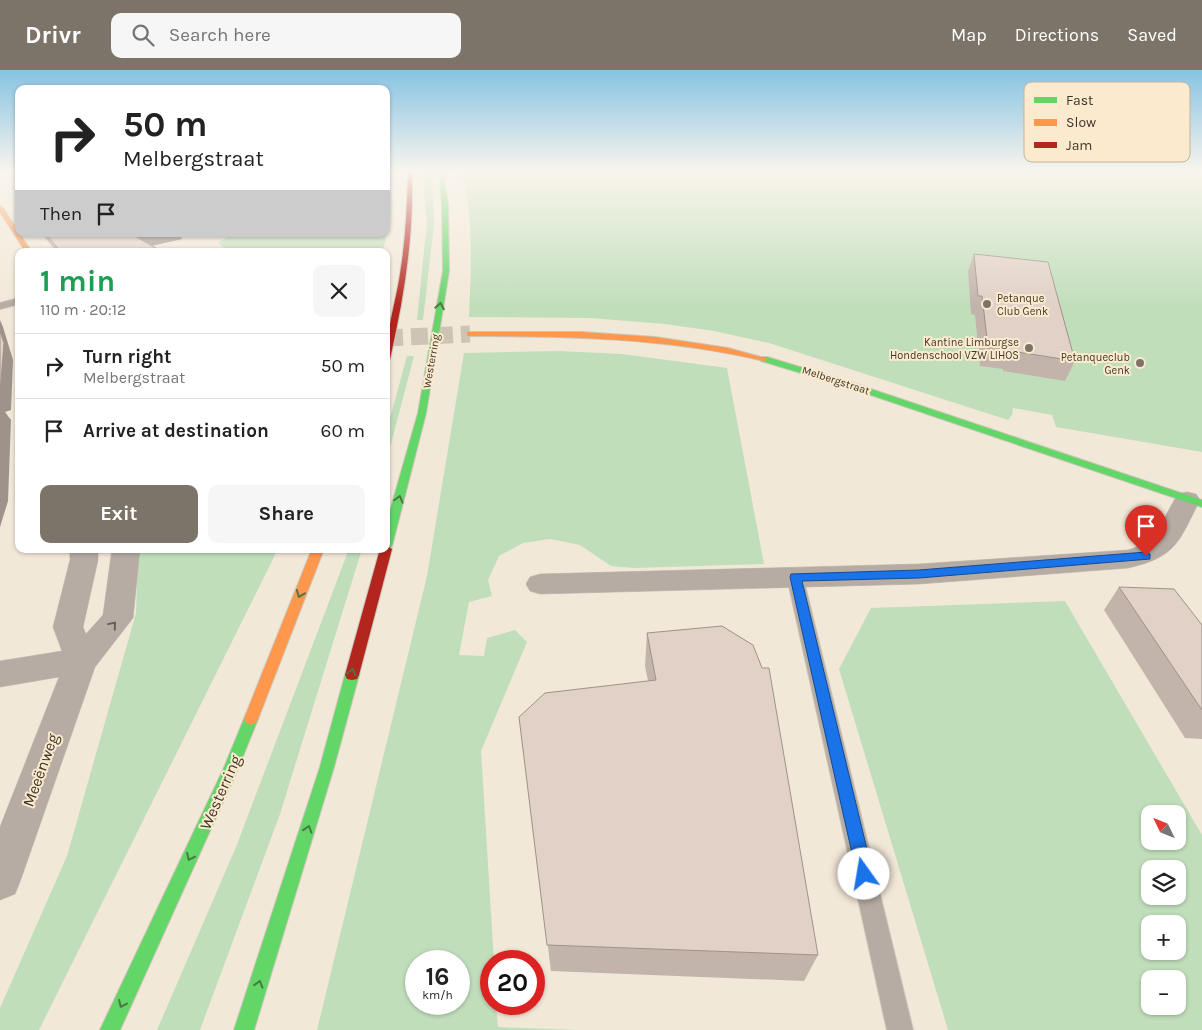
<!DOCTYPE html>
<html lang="en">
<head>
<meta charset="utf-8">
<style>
  body { margin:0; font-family:Karla,sans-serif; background:#f6f6f6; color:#222; height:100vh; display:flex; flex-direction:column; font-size:19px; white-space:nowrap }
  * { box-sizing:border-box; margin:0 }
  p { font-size:16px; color:#767676 }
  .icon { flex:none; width:28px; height:28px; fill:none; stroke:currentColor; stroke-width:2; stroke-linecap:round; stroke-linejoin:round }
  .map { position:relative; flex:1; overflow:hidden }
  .panel { position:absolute; left:15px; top:178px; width:375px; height:305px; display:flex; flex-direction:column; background:#fff; border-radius:10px; box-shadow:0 1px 4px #0004 }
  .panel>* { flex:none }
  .hud { position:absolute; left:15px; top:15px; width:375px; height:152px; border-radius:10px; box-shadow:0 1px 4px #0004; background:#fff; color:#222; overflow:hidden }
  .needle { width:32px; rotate:313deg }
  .fabs { position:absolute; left:1141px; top:735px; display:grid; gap:10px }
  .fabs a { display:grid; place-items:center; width:45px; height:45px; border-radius:10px; background:#fff; box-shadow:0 1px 4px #0004; font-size:25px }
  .speed { position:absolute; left:405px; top:880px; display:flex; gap:10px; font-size:25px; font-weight:700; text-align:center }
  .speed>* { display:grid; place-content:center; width:65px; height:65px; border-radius:50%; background:#fff; box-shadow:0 1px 4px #0004; line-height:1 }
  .speed small { font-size:12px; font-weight:400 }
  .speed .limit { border:8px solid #d22; background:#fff; color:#111 }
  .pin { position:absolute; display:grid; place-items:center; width:42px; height:42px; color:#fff; margin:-51px -21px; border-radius:50% 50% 50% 0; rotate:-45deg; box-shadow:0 0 5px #0007 }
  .pin .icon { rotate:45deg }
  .me { position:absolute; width:55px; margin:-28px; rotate:347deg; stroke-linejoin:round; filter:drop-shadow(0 0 4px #0008) }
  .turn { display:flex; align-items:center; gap:18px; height:105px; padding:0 25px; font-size:22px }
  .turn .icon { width:65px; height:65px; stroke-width:2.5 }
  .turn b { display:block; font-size:35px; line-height:42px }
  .then { display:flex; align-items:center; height:48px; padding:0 25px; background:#0003; gap:10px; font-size:19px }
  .round { display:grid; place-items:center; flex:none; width:52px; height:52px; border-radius:10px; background:#f6f6f6 }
  .summary { display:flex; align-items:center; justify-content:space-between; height:85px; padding:0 25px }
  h1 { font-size:30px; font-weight:700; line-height:38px; color:#1e9e55 }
  .button { display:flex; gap:10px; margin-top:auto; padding:10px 25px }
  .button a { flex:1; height:58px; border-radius:10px; background:#7c7468; color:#fff; font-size:20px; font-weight:700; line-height:58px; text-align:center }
  .button a+a { background:#f6f6f6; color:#222 }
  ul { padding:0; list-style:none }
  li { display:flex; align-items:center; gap:15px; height:65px; padding:0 25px; border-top:1px solid #e0e0e0 }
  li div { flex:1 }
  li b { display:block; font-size:19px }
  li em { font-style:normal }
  header { display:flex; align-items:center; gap:30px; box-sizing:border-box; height:70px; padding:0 25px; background:#7c7468; color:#fff }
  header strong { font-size:24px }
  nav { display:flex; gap:28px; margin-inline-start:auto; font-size:18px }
  .search { width:350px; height:45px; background:#f6f6f6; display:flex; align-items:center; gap:12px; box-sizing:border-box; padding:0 18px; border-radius:10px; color:#767676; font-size:19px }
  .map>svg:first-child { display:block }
  .green { fill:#c1debb; fill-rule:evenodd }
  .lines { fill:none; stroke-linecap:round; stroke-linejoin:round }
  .secondary-tunnel { stroke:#cec4b5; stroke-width:17; stroke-dasharray:17 8; stroke-linecap:butt }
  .lane-casing { stroke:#cbc4b8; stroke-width:2 }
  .street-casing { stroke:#cbc4b8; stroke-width:1 }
  .fast-casing { stroke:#cbc4b8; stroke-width:2 }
  .slow-casing { stroke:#cbc4b8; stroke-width:2 }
  .jam-casing { stroke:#cbc4b8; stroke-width:2 }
  .lane { fill:#b6aca4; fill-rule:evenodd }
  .street { fill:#b6aca4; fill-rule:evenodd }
  .fast { fill:#63d668; fill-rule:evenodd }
  .slow { fill:#ff974d; fill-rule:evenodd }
  .jam { fill:#b3261e; fill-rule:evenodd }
  .wall { fill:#c2b4ab }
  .shaded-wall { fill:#9e928b }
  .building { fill:#e1d1c7; stroke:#9e928b }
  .oneway { stroke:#4c7643 }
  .oneway2 { stroke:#675f55 }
  .route { fill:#1a73e8; stroke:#114b97 }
  .poi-dot { fill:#7c7468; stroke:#fceace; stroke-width:2 }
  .labels { text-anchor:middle; stroke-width:4; stroke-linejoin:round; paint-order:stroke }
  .far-poi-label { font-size:11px; fill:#3d362b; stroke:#fceace; text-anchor:end }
  .far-street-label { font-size:11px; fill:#3d362b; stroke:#fceace }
  .near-street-label { font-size:16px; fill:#3d362b; stroke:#fceace }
  .key { fill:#fceace; stroke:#c3b49d; stroke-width:1 }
  .key-label { font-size:14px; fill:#3d362b }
</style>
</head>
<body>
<header>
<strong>Drivr</strong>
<div class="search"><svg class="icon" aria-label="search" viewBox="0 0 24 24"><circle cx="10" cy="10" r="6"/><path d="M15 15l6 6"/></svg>Search here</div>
<nav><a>Map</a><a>Directions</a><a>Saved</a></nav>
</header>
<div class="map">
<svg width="1202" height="960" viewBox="0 0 1202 960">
  <rect width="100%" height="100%" fill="#f2e8d8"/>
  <!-- green -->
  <g class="green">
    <path d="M386 102H390L393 137 383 181H228L218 173 232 164H386Z"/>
    <path d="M422 102H433L434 154 423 250H417L427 152Z"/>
    <path d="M462 102H1202V382L1056 357 1052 345 1013 338 1012 345 1008 350 769 273 714 261 665 254 590 248 469 247C471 199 474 149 462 102Z"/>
    <path d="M558 281 622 284 727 298 764 494 633 498 611 496 580 475 550 469 523 473 499 486 488 510 492 526 469 532 459 585 484 586 487 568 515 560 527 572 481 681 494 891H491V934H496L498 957 578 960H317L427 506 464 283ZM416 891H459V934H416Z"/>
    <path d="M407 286H414L386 393V363Z"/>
    <path d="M138 479H278L39 960H0V938L67 786 136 543Z"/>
    <path d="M349 479H362L280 744 200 960H157L236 777Z"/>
    <path d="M1065 531 1202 765V960H948L839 599 871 538ZM1150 744H1178V771H1150ZM1150 799H1178V826H1150ZM1150 854H1178V881H1150ZM1150 909H1178V936H1150Z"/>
  </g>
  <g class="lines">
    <!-- secondary-tunnel -->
    <path class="secondary-tunnel" d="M386 268 470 264"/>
    <defs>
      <g id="lane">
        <path d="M19 228V234L0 239V233Z"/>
        <path d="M795 502 801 503 803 507 913 960H887L787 507 789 503Z"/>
      </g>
      <g id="street">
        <path d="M1187 422 1196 424 1200 430C1179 471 1177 487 1128 498L919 514 540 524 530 521 526 514 530 507 540 504 919 494 1128 480C1157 473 1163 447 1178 424Z"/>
        <path d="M70 479H98V490L83 557 86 564 103 545 112 479H140L133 548 95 597 21 809 15 824 0 830V757L59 607 0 617V591L62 581 53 557 70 490Z"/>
      </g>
      <g id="fast">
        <path d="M439 102H443L448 135 449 201 426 343 392 476 386 480 382 479H386V455L418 343 443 201 442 135Z"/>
        <path d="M761 287H767L853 313 1202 430V437L847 317 761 291Z"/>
        <path d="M352 600 357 601 359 605 334 697 254 960H234L320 697 345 605 347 601Z"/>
        <path d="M251 643 256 645 258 649 237 701 120 960H100L223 700 244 649 246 645Z"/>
      </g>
      <g id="slow">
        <path d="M0 136 3 138 31 181H25L0 142Z"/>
        <path d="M467 262H581L655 267 728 278 768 289 764 291C667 268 570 266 470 266H467Z"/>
        <path d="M312 479H324L258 649 256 653 251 655 246 653 244 649Z"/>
      </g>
      <g id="jam">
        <path d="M408 102H412C414 166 404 227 390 289L386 291C386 259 397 229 401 197 406 165 407 134 408 102Z"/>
        <path d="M386 475 392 479 359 605 357 609 352 610 347 609 345 605 380 479H386Z"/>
      </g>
    </defs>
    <!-- lane casing -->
    <use href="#lane" class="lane-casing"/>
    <!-- street casing -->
    <use href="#street" class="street-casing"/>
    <!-- fast casing -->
    <use href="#fast" class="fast-casing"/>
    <!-- slow casing -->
    <use href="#slow" class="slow-casing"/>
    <!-- jam casing -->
    <use href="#jam" class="jam-casing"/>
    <!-- lane -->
    <use href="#lane" class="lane"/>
    <!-- street -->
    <use href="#street" class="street"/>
    <!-- fast -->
    <use href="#fast" class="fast"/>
    <!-- slow -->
    <use href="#slow" class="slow"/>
    <!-- jam -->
    <use href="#jam" class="jam"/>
  </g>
  <!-- wall -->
  <g class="wall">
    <path d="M42 164H180L182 169 151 176 161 181H56Z"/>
    <path d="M974 184 1075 291 1065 311 1003 301V299L980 296 975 245 971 244 968 201Z"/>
    <path d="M1119 517 1202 555V669L1185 668 1104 540Z"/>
    <path d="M647 563 818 885 804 911 551 901 519 647 648 611 645 596Z"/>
  </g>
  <!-- shaded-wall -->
  <g class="shaded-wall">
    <path d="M131 164H180L182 169 137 179Z"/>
    <path d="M0 250 3 257 13 290 11 340 5 342 11 350 8 431 0 457Z"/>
  </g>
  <!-- building -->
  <g class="building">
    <path d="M46 164H134H131L161 181H95L92 180 84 181H60Z"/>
    <path d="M974 184 1048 192 1075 291 1011 281V280L988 276 982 226H978Z"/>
    <path d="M0 261 4 273 0 323Z"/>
    <path d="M1119 517 1174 519 1202 555V640Z"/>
    <path d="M722 556 753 575 762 598H769L818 885 547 875 519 647 545 623 656 610 647 563Z"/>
  </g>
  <!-- one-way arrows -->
  <defs><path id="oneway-chevron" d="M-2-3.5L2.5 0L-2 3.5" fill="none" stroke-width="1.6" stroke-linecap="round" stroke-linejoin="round" transform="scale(1.25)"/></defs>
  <g class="oneway">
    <use href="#oneway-chevron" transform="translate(440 236) rotate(-80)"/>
    <use href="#oneway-chevron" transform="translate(399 429) rotate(-75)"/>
    <use href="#oneway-chevron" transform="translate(300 524) rotate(112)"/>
    <use href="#oneway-chevron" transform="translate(352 602) rotate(-75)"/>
    <use href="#oneway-chevron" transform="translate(308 759) rotate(-73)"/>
    <use href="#oneway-chevron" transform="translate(190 787) rotate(115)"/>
    <use href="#oneway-chevron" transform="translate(259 914) rotate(-73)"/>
    <use href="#oneway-chevron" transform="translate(122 934) rotate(115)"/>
  </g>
  <use class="oneway2" href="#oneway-chevron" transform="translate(113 555) rotate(-50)"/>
  <!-- sky -->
  <linearGradient id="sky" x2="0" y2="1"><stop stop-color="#87c3e3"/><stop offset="0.43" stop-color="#f9f5ed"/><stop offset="1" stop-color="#f9f5ed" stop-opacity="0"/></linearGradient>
  <rect width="1202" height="236" fill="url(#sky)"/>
  <!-- route -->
  <path class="route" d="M1146 482 1150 484V489L919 508 802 511 873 804 870 810 864 813 858 810 790 507 791 504 919 500Z"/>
  <!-- markers -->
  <g class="poi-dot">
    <circle cx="987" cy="234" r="5"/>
    <circle cx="1029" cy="278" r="5"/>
    <circle cx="1140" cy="293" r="5"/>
  </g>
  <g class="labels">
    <!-- far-poi labels -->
    <g class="far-poi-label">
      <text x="997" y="232" text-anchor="start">Petanque<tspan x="997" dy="13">Club Genk</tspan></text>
      <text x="1019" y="276">Kantine Limburgse<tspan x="1019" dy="13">Hondenschool VZW LIHOS</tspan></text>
      <text x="1130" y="291">Petanqueclub<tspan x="1130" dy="13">Genk</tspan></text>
    </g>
    <!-- far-street labels -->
    <g class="far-street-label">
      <text transform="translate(431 291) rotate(-80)" y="4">Westerring</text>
      <text transform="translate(836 310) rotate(18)" y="4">Melbergstraat</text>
    </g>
    <!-- near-street labels -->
    <g class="near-street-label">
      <text transform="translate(40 700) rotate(-70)" y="6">Meeënweg</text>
      <text transform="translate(220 722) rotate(-66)" y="6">Westerring</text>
    </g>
  </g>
  <!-- legend -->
  <rect x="1024" y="12" width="166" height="80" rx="8" class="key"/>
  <rect x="1034" y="27" width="23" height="6" fill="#63d668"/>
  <rect x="1034" y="49" width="23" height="7" fill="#ff974d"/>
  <rect x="1034" y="72" width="23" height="6" fill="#b3261e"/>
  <g class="key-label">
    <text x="1066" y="35">Fast</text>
    <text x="1066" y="57">Slow</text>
    <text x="1066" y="80">Jam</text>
  </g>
</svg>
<div class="fabs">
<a><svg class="needle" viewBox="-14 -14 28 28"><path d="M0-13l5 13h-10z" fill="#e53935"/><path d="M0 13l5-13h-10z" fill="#767676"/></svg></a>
<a><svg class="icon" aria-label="layers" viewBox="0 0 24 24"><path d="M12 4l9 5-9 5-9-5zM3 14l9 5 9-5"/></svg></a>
<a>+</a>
<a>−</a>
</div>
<div class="speed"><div>16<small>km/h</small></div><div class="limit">20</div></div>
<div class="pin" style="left:1146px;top:486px;background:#d93025"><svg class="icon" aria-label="arrive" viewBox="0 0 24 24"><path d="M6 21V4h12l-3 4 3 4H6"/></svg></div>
<svg class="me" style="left:864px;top:804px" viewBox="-20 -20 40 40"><circle r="19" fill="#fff"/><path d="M0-13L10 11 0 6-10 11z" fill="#1a73e8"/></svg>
<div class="hud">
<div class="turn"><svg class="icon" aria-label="right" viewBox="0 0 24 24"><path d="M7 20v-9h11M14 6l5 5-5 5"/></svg><div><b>50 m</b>Melbergstraat</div></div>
<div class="then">Then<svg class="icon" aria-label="arrive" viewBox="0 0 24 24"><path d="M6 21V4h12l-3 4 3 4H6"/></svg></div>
</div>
<section class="panel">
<div class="summary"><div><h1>1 min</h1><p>110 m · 20:12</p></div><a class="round"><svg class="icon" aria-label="close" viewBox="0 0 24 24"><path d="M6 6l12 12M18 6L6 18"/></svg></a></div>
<ul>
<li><svg class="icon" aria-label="right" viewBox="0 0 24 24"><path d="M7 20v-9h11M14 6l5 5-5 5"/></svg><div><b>Turn right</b><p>Melbergstraat</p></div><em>50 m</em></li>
<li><svg class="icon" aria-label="arrive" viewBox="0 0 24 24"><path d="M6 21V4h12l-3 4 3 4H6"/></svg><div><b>Arrive at destination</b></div><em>60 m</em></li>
</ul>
<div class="button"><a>Exit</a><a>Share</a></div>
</section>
</div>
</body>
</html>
